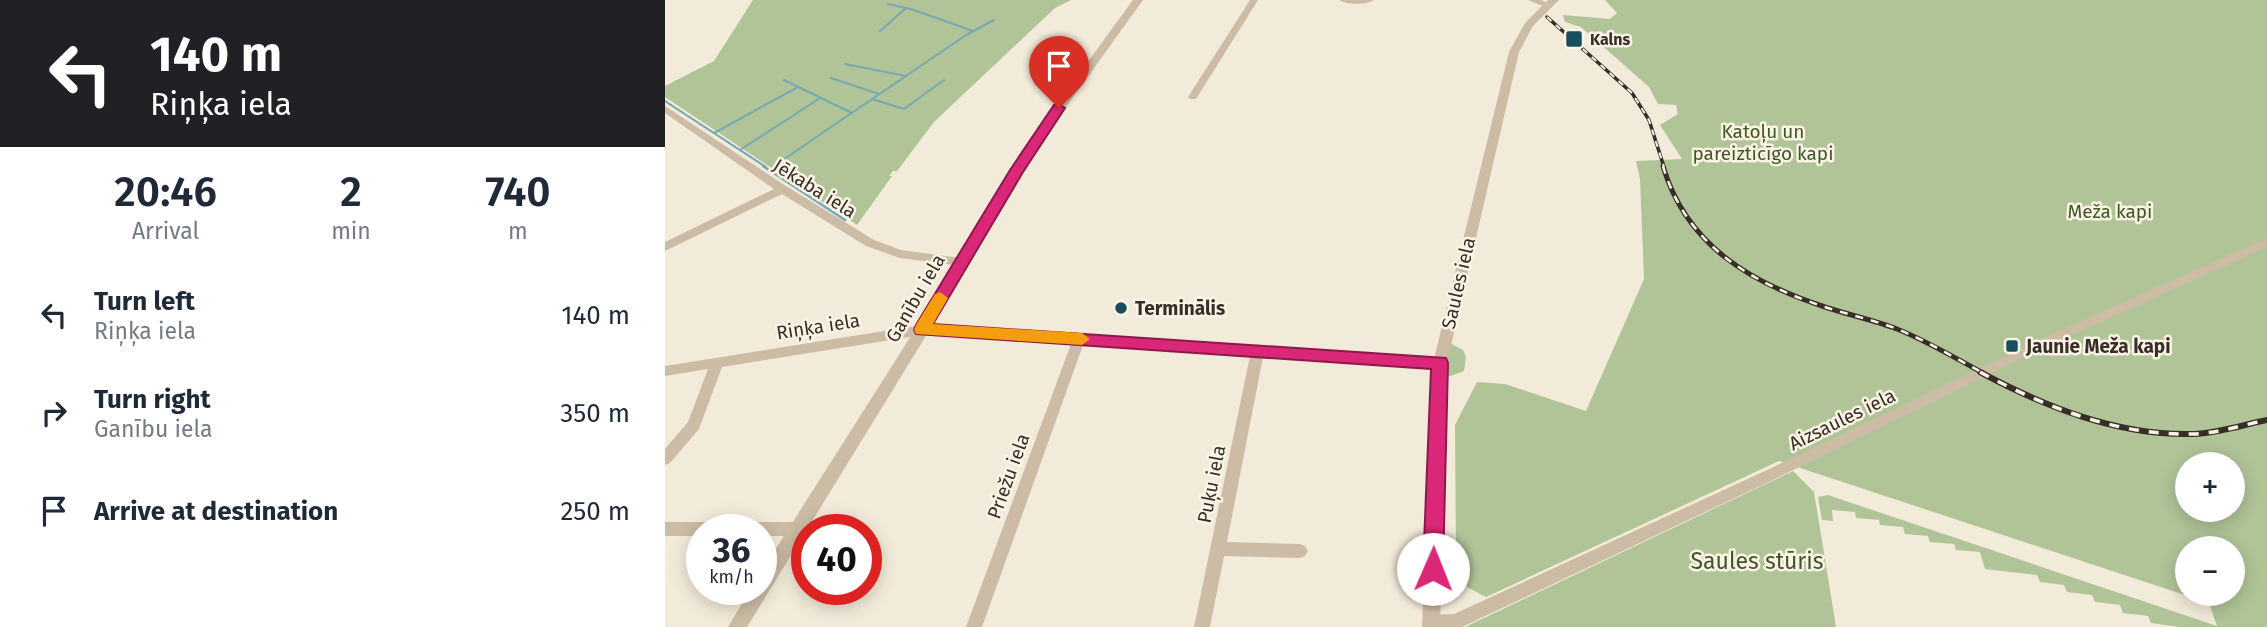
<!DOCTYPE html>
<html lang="en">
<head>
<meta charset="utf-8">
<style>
  body { margin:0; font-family:"Fira Sans",sans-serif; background:#f6f6f7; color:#1f2937; height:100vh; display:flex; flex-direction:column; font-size:26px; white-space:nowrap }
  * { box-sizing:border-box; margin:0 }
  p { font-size:23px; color:#747a83 }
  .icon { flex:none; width:38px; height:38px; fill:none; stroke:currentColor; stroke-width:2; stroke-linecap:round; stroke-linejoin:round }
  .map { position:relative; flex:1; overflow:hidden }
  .details { display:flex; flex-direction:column; background:#fff; width:665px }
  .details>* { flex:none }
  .banner { background:#202124; color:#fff; overflow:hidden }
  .fabs { position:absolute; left:1510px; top:452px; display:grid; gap:14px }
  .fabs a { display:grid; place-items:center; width:70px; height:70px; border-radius:50%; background:#fff; box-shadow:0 4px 18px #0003; font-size:35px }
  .speed { position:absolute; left:21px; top:514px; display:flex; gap:14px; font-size:35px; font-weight:700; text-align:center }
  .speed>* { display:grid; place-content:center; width:91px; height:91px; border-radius:50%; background:#fff; box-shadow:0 4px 18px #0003; line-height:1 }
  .speed small { font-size:18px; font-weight:400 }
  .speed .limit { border:10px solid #d22; background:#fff; color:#111 }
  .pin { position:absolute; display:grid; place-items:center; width:60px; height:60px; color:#fff; margin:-72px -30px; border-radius:50% 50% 50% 0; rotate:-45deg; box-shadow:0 0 7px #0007 }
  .pin .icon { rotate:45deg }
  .me { position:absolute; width:77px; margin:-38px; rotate:1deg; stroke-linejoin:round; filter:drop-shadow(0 0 5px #0008) }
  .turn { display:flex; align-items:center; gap:24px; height:147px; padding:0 35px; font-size:32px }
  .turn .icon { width:91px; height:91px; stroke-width:2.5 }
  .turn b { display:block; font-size:49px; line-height:60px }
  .eta { display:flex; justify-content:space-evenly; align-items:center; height:119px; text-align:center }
  .eta b { font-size:42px; font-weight:600; line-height:49px }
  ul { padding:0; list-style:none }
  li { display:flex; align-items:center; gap:21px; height:98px; padding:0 35px }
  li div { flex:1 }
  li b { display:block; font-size:26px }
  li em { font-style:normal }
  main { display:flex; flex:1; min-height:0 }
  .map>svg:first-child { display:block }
  .green { fill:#b0c498; fill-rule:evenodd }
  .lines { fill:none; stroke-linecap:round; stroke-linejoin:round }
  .stream-far1 { stroke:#76a9b3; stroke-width:2 }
  .stream { stroke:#76a9b3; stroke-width:2.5 }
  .minor { fill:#ccbca5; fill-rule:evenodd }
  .tertiary { fill:#ccbca5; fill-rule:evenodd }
  .rail-far2-casing { stroke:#372e27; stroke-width:3.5 }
  .rail-far1-casing { stroke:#372e27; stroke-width:5 }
  .rail-casing { stroke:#372e27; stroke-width:6 }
  .rail-far2 { stroke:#fbf4e6; stroke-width:2; stroke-dasharray:6; stroke-linecap:butt }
  .rail-far1 { stroke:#fbf4e6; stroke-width:2.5; stroke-dasharray:8; stroke-linecap:butt }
  .rail { stroke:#fbf4e6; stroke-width:3.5; stroke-dasharray:10; stroke-linecap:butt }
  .route { fill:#db2777; stroke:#8e194d; stroke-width:2 }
  .slow { fill:#f59e0b }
  .poi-dot { fill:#194f5c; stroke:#fbf4e6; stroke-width:2.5 }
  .labels { text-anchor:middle; stroke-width:5; stroke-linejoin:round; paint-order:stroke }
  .far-poi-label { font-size:16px; font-weight:bold; fill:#372e27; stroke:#fbf4e6; text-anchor:start }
  .park-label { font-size:19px; fill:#405828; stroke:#fbf4e6 }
  .street-label { font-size:19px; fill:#372e27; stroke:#fbf4e6 }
  .poi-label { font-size:19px; font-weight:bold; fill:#372e27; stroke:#fbf4e6; text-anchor:start }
  .near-park-label { font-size:23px; fill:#405828; stroke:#fbf4e6 }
</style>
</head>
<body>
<main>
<section class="details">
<div class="banner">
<div class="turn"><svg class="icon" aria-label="left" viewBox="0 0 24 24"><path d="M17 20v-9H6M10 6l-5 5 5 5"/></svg><div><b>140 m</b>Riņķa iela</div></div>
</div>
<div class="eta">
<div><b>20:46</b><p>Arrival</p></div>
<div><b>2</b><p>min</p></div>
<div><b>740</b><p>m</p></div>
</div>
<ul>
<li><svg class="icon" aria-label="left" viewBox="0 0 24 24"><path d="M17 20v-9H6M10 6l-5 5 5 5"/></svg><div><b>Turn left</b><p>Riņķa iela</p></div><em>140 m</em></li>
<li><svg class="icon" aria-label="right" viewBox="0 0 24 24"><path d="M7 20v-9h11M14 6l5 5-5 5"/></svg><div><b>Turn right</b><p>Ganību iela</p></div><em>350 m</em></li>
<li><svg class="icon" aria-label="arrive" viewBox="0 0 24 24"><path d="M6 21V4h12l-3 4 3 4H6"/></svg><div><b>Arrive at destination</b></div><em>250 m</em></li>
</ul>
</section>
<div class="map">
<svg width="1602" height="627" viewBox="0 0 1602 627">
  <rect width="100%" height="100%" fill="#f3ebda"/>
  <!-- green -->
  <g class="green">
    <path d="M88 0H406L390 8 269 122 232 171H228L224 176H227L192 225 0 97V86L49 61Z"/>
    <path d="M940 0H1602V627H1514L1486 623 1483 616 1458 613 1455 605 1430 602 1427 595 1402 592 1399 585 1375 582 1372 575 1320 569 1315 552 1291 550 1289 544 1265 542 1263 536 1240 534 1238 527 1215 525 1214 520 1191 518 1190 512 1167 510 1168 521 1157 520 1153 497 1163 495 1552 626 1544 603 1114 461 821 597 802 587 791 562 790 425 812 382 840 384 921 411 979 279 975 179 971 161 1017 159 995 125 1013 114 1011 105 993 104 984 87 916 27 900 22 898 15 945 19 952 13ZM1522 464H1568V509H1522ZM1522 548H1568V593H1522Z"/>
    <path d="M785 343 798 350 801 357 799 371 780 378Z"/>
    <path d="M1128 471 1149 492 1171 627H800Z"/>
  </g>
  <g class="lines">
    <!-- stream-far1 -->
    <g class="stream-far1">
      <path d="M223 4 249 10 308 31"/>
      <path d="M215 31 241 8"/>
      <path d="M180 64 241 76"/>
      <path d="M166 78 214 94"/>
      <path d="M119 80 187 113"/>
      <path d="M207 99 239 109 279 80"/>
      <path d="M0 101 101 167"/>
      <path d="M49 133 133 87"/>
      <path d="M75 150 155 98"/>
      <path d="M109 166 301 35 329 20"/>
    </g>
    <!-- stream -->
    <path class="stream" d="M98 166 180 220"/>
    <!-- minor -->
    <g class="minor">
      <path d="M585 0H593L531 99H525L523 97Z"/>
      <path d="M674 0H709C701 5 682 5 674 0Z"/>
      <path d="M863 0H876L887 5 883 8Z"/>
      <path d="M0 106 121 186 209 240 236 250 296 258 302 262 296 266 235 258 201 246 117 194 0 251V242L109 189 0 113Z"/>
      <path d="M1602 238V247L1378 348 1110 479 797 627H761L759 623 761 617 767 615 789 614 1100 471 1370 342Z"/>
      <path d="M257 325 588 346 593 344 598 347 775 358 780 359 781 363 780 367 775 368 598 357 562 542 635 544 640 546 643 551 640 556 635 558 559 556 545 627H529L585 356 418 345 317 627H301L406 344 257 335 57 367 34 429 5 463 0 465V449L23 422 43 369 0 376V366Z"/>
      <path d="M0 522H131L136 524 138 529 136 534 131 536H96V530H37V536H0Z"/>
    </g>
    <!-- tertiary -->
    <g class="tertiary">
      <path d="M468 0H478L373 146 256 344 82 627H63L85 590H96V572L246 336 362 145Z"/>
      <path d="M883 0H894L868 26 854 52 782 363 775 627H757L768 363 844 52 860 23Z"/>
    </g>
    <defs>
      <path id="rail-far2" d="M882 17 967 93 984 120 999 167"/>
      <path id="rail-far1" d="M998 166C1021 245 1086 283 1160 307 1184 315 1209 320 1232 329 1262 341 1290 358 1318 373"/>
      <path id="rail" d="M1315 372C1380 407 1453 436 1528 434 1554 433 1577 425 1602 420"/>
    </defs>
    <!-- rail-far2 casing -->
    <use href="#rail-far2" class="rail-far2-casing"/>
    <!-- rail-far1 casing -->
    <use href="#rail-far1" class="rail-far1-casing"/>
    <!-- rail casing -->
    <use href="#rail" class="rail-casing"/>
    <!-- rail-far2 -->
    <use href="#rail-far2" class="rail-far2"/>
    <!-- rail-far1 -->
    <use href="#rail-far1" class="rail-far1"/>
    <!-- rail -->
    <use href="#rail" class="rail"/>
  </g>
  <!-- route -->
  <path class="route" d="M394 104 400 108 358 172 268 324 781 358 783 363 778 569 775 575 768 578 761 575 758 569 766 369 251 334 249 330 251 325 345 170 389 105Z"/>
  <!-- slow -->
  <path class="slow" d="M275 292 283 298 268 324 417 333 425 339 417 345 251 334 249 330 251 325 270 294Z"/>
  <!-- markers -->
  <g class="poi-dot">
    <rect x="900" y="30" width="18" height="18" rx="3.5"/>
    <circle cx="456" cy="308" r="7"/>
    <rect x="1340" y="339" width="14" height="14" rx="3.5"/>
  </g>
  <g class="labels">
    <!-- far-poi labels -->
    <g class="far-poi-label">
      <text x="925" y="45">Kalns</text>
    </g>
    <!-- park labels -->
    <g class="park-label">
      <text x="1098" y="138">Katoļu un<tspan x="1098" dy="22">pareizticīgo kapi</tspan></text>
      <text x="1445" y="218">Meža kapi</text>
    </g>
    <!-- street labels -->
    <g class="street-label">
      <text transform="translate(150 188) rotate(32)" y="7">Jēkaba iela</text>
      <text transform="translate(793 283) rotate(-77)" y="7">Saules iela</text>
      <text transform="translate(250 298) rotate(-60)" y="7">Ganību iela</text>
      <text transform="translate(153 326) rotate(-9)" y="7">Riņķa iela</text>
      <text transform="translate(1177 419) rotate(-26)" y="7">Aizsaules iela</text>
      <text transform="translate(343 476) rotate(-70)" y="7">Priežu iela</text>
      <text transform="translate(546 484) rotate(-79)" y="7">Puķu iela</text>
    </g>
    <!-- poi labels -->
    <g class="poi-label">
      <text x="470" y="315">Terminālis</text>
      <text x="1361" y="353">Jaunie Meža kapi</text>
    </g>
    <!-- near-park labels -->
    <g class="near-park-label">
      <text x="1092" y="569">Saules stūris</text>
    </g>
  </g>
</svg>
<div class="fabs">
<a>+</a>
<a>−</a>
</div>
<div class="speed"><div>36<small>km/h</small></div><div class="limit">40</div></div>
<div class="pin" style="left:394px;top:108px;background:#d93025"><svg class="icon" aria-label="arrive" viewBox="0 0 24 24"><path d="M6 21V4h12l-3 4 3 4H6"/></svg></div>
<svg class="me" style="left:768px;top:569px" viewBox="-20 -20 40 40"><circle r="19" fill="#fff"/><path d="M0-13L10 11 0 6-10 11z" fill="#db2777"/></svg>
</div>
</main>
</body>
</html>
